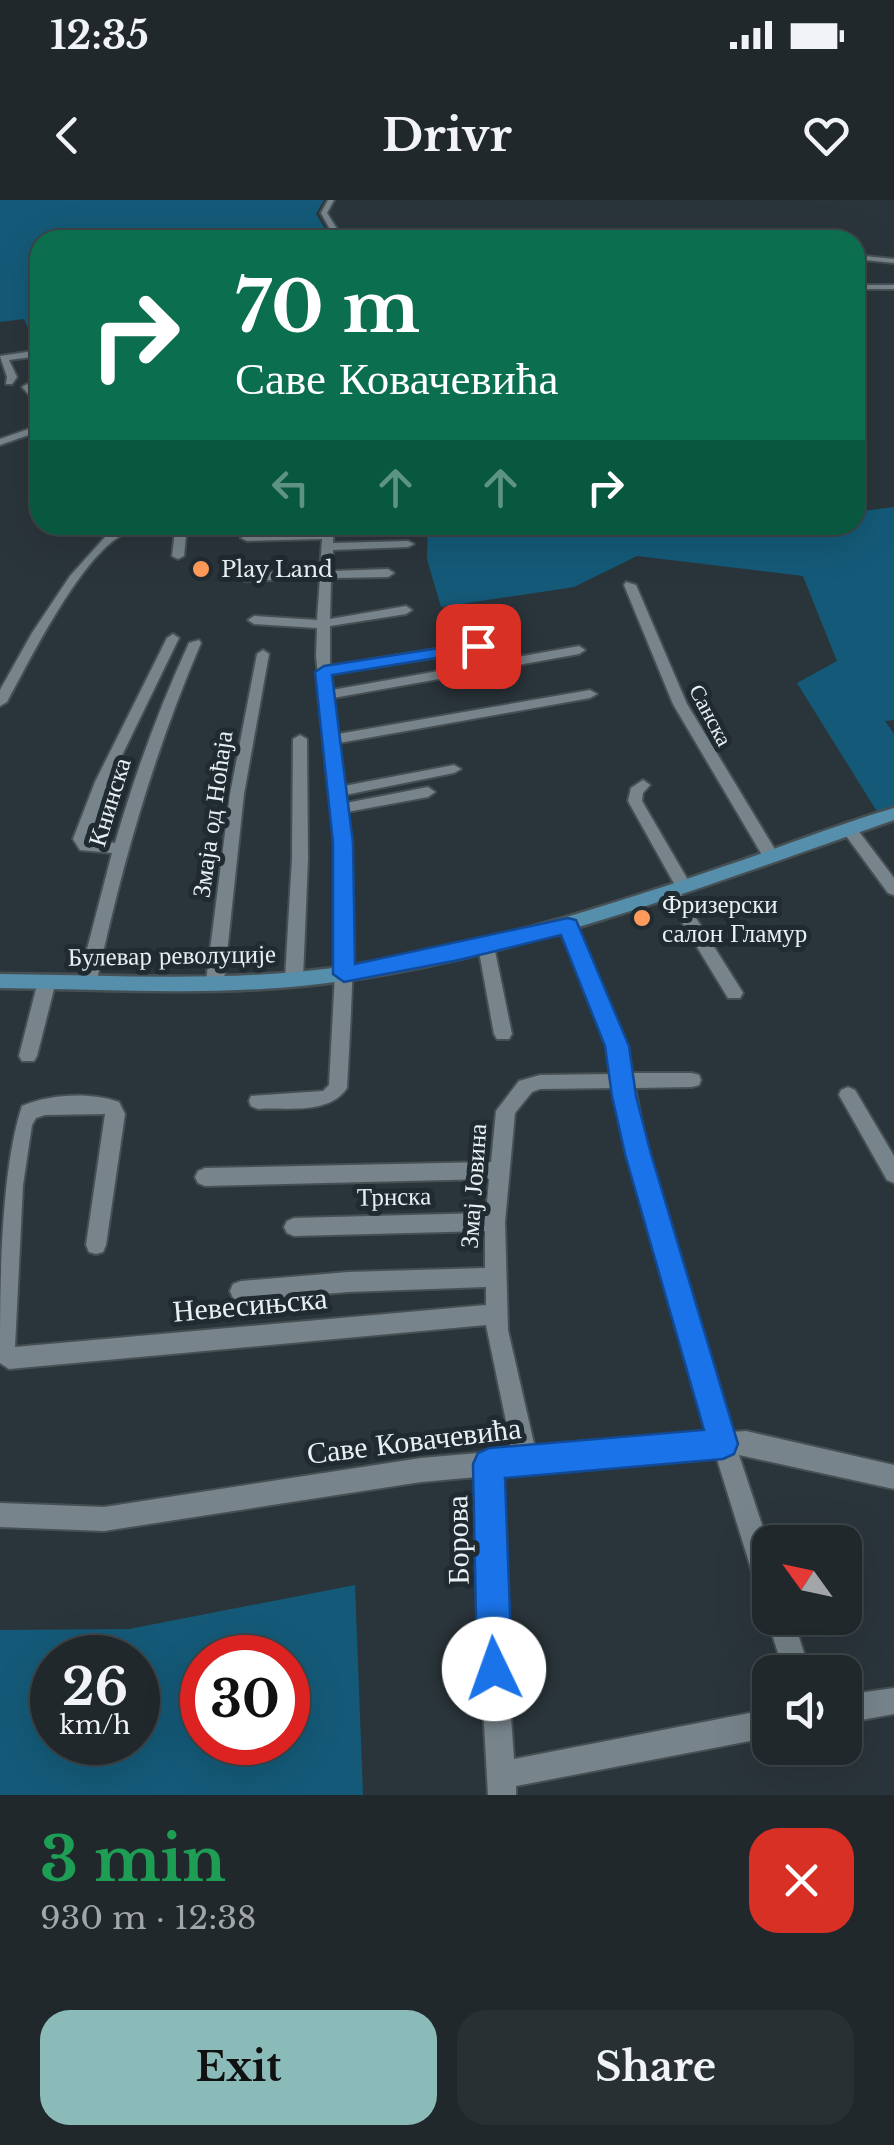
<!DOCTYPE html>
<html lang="en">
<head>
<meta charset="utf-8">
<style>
  body { margin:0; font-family:"Libre Baskerville",serif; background:#283034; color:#f1f3f6; height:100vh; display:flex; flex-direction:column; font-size:38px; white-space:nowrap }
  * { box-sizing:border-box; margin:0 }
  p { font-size:32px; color:#a2a6a9 }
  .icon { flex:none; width:55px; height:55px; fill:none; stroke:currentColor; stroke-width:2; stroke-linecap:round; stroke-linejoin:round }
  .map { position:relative; height:1595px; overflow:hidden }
  .panel { display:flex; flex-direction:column; background:#20282c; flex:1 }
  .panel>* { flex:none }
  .hud { position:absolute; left:30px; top:30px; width:835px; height:305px; border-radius:30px; box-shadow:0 10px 40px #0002,0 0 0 2px #3d4448; background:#0b6e4f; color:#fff; overflow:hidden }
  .needle { width:65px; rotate:303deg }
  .controls { position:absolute; left:752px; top:1325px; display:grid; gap:20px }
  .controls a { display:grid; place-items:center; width:110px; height:110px; border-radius:20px; background:#20282c; box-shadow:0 10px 40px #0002,0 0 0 2px #3d4448; font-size:50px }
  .speed { position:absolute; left:30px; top:1435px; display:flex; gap:20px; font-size:50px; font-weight:700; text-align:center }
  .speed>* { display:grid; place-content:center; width:130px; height:130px; border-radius:50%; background:#20282c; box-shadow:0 10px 40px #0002,0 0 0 2px #3d4448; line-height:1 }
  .speed small { font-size:25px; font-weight:400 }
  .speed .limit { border:15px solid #d22; background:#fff; color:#111 }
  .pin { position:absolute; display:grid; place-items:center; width:85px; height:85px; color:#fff; margin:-42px; border-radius:20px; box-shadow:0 5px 15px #0006 }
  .me { position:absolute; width:110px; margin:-55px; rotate:357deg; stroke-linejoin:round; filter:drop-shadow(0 0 8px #0008) }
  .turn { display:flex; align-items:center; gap:35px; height:210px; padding:0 40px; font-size:45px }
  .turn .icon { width:130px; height:130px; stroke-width:2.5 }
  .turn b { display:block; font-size:70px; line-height:85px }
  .lanes { display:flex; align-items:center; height:95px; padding:0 40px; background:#0003; justify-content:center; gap:50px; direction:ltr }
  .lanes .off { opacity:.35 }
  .round { display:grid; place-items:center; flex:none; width:105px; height:105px; border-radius:30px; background:#283034 }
  .overview { display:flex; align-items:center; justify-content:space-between; height:170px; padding:0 40px }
  h1 { font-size:60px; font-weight:800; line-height:75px; color:#1e9e55 }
  .primary-button { display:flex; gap:20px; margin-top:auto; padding:20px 40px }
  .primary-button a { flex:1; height:115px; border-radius:30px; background:#8bbbb9; color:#111; font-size:40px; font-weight:800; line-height:115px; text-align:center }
  .primary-button a+a { background:#283034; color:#f1f3f6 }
  .status { display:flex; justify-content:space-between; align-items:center; height:70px; padding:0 50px; background:#20282c; direction:ltr }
  .status svg { height:28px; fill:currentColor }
  header { display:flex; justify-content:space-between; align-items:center; height:130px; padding:0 40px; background:#20282c; font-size:45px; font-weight:800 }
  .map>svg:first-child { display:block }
  .green { fill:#145a78; fill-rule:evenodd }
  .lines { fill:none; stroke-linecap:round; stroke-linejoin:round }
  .minor-casing { stroke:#465054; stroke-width:4 }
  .major-casing { stroke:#465054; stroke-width:5 }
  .minor { fill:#77848b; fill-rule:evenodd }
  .major { fill:#568fab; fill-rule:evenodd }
  .route { fill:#1a73e8; stroke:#114b97; stroke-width:2.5 }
  .poi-dot { fill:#ff9b5a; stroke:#202b31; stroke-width:4 }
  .labels { text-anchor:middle; stroke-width:10; stroke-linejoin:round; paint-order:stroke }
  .far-poi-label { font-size:22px; fill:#e9f0f4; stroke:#202b31; text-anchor:start }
  .far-street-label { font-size:22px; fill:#e9f0f4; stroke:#202b31 }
  .street-label { font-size:25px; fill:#e9f0f4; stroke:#202b31 }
  .poi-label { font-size:25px; fill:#e9f0f4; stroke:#202b31; text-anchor:start }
  .near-street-label { font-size:30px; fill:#e9f0f4; stroke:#202b31 }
</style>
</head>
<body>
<div class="status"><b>12:35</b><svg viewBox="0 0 49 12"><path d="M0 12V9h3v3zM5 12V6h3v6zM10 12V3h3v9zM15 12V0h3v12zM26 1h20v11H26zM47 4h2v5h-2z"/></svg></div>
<header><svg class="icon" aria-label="back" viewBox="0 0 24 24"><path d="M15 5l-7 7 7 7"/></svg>Drivr<svg class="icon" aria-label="heart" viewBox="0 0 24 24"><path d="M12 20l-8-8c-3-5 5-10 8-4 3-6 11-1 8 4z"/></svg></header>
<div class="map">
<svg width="894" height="1595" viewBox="0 0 894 1595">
  <rect width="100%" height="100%" fill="#2a353b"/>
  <!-- green -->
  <g class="green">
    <path d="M0 0H324L316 14 332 40H40L39 153 24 119 0 122Z"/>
    <path d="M894 307V520L885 521 894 534V614L881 618 797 483 837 461 803 376 637 356 574 387 441 407 427 359 428 325H855V312Z"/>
    <path d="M355 1385 363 1595H0V1430L129 1429ZM52 1458H138V1542H52ZM202 1458H288V1542H202Z"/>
  </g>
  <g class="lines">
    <defs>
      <g id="minor">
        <path d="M328 0H334L327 13 344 40H336L321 13Z"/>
        <path d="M855 55 894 59V63L855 59Z"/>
        <path d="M864 85H894V89H861Z"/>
        <path d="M40 150V156L9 160 17 177 12 184H6L7 177 0 156Z"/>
        <path d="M27 184 40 198V207L22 187Z"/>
        <path d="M40 225V231L0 245V239Z"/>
        <path d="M187 325 184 356 178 359 172 356 175 331C160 331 142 327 128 332 84 349 30 460 7 502L0 506V490L32 433 70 376 106 336 129 325Z"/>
        <path d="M322 325H334L333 343 408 341 414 344 408 347 333 350 332 371 388 369 394 373 388 377 331 378 330 419 406 406 412 410 406 414 330 426V466L506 438 512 442 506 446 331 474 332 490 579 446 585 450 579 454 333 498 338 534 590 490 597 494 590 498 339 543 344 586 454 565 461 569 454 573 345 595 346 603 428 587 435 592 428 597 347 612C358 703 352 797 347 888 329 915 288 907 258 909L251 906 249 901 251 896 323 891 329 885 335 774V643L316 456 317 428 254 424 248 420 254 416 317 420 320 378 245 381 239 377 245 373 320 371 322 339 247 341 241 338 247 335 322 332Z"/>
        <path d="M626 382 636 385 687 504 779 656 777 660H765L673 504 624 385Z"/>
        <path d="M173 434 179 438 109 582 89 639 115 643C135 574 159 508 189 443L199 440 201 443C154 552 122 664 97 780L88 786 79 780 112 653 80 650 73 639 95 582 167 438Z"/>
        <path d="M263 450 269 454 244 594 224 781 215 787 206 781 230 594 257 454Z"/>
        <path d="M300 535 307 539 308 659 303 778 294 784 285 778 292 659 293 539Z"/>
        <path d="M643 580 650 585 643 593 642 601 692 687 690 691H679L740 788 743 793 740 798H728L663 691 665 687H676L628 601 631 588Z"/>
        <path d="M849 624 854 625 894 678V695L888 693 844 633 841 629 844 625Z"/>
        <path d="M568 719 576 725 626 846 632 873H692L699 875 701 880 699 885 692 887 635 888 648 954 732 1232 746 1231 894 1265V1289L739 1255 770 1349V1401L761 1397 757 1388 716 1256 501 1275 505 1434 514 1559 770 1509V1537L516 1586V1595H488L479 1434 477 1277 421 1282 104 1331 0 1327V1303L104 1307 421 1258 512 1250 486 1125 9 1169 0 1163C0 1089 0 973 22 906 50 894 90 892 119 902L125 914 106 1045 103 1052 96 1054 89 1052 86 1045 105 914 45 915 36 918 32 925 23 985 15 1147 486 1105V1087L348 1092 241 1101 233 1098 230 1091 233 1084 241 1081 348 1072 485 1068V1031L294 1036 287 1033 284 1027 287 1021 294 1018 486 1013 489 979 205 986 198 983 195 977 198 971 205 968 491 962 496 911 519 881 540 875 613 874 608 846 560 725ZM616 888 628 954 709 1233 535 1248 508 1130 505 1022 515 913 532 892 540 889Z"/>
        <path d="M486 740 494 746 512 834 509 839H497L494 834 478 746Z"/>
        <path d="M47 775 56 781 37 856 34 861H22L19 856 38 781Z"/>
        <path d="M848 887 855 890 894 956V983L887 980 839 895 841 890Z"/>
        <path d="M770 1411V1418H793L810 1472H784L767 1418Z"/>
        <path d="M894 1488V1514L845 1523V1495Z"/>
      </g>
      <path id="major" d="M894 608V620C715 682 537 752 349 780 234 798 116 789 0 788V774C116 775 233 783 348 766 476 747 600 709 722 667 779 648 836 625 894 608Z"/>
    </defs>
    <!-- minor casing -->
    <use href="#minor" class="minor-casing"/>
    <!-- major casing -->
    <use href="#major" class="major-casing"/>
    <!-- minor -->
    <use href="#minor" class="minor"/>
    <!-- major -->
    <use href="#major" class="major"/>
  </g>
  <!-- route -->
  <path class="route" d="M478 442 486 446 484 450 332 475 353 643 355 764 568 718 576 720 629 846 636 896 651 954 738 1244 734 1254 723 1259 505 1278 512 1469 506 1481 494 1486 482 1481 477 1469 473 1264 478 1253 489 1248 704 1230 625 954 612 896 605 846 561 735 459 760 344 782 333 774V643L315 472 324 466Z"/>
  <!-- markers -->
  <g class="poi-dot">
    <circle cx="201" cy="369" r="10"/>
    <circle cx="642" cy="718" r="10"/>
  </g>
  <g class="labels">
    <!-- far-poi labels -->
    <g class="far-poi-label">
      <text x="221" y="377">Play Land</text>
    </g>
    <!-- far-street labels -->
    <g class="far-street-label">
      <text transform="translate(711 515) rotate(62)" y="8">Санска</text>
    </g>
    <!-- street labels -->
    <g class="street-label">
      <text transform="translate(109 602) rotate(-73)" y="9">Книнска</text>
      <text transform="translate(212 614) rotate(-82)" y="9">Змаја од Ноћаја</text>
      <text transform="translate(172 755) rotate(-1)" y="9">Булевар револуције</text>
      <text transform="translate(473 986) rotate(-86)" y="9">Змај Јовина</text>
      <text transform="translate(394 996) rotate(-1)" y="9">Трнска</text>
    </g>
    <!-- poi labels -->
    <g class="poi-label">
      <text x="662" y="713">Фризерски<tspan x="662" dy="29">салон Гламур</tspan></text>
    </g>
    <!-- near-street labels -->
    <g class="near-street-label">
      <text transform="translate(250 1105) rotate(-5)" y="10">Невесињска</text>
      <text transform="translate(414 1241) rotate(-7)" y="10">Саве Ковачевића</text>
      <text transform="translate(458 1340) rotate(-91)" y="10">Борова</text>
    </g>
  </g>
</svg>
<div class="controls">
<a><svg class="needle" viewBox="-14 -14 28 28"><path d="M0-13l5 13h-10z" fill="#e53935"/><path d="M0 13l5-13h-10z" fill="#a2a6a9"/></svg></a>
<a><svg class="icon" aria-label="sound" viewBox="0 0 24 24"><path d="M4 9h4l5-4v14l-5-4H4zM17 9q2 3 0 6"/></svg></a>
</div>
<div class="speed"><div>26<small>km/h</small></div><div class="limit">30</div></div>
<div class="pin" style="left:478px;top:446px;background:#d93025"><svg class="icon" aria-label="arrive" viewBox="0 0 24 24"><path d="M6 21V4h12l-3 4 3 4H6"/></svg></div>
<svg class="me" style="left:494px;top:1469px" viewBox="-20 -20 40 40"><circle r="19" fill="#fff"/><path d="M0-13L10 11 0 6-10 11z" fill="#1a73e8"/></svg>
<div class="hud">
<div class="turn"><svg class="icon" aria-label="right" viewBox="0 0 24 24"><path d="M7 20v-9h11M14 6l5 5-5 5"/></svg><div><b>70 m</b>Саве Ковачевића</div></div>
<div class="lanes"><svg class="icon off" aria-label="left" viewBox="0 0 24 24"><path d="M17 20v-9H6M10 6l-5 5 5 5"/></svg><svg class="icon off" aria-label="ahead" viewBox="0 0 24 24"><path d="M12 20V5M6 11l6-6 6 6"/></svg><svg class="icon off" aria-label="ahead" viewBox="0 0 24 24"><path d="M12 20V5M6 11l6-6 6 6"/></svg><svg class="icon" aria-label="right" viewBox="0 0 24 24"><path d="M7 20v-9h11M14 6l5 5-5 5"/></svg></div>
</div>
</div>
<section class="panel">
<div class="overview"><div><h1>3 min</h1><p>930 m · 12:38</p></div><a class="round" style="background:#d93025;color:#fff"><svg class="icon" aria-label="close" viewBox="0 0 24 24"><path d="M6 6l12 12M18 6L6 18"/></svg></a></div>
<div class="primary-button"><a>Exit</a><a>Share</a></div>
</section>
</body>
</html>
